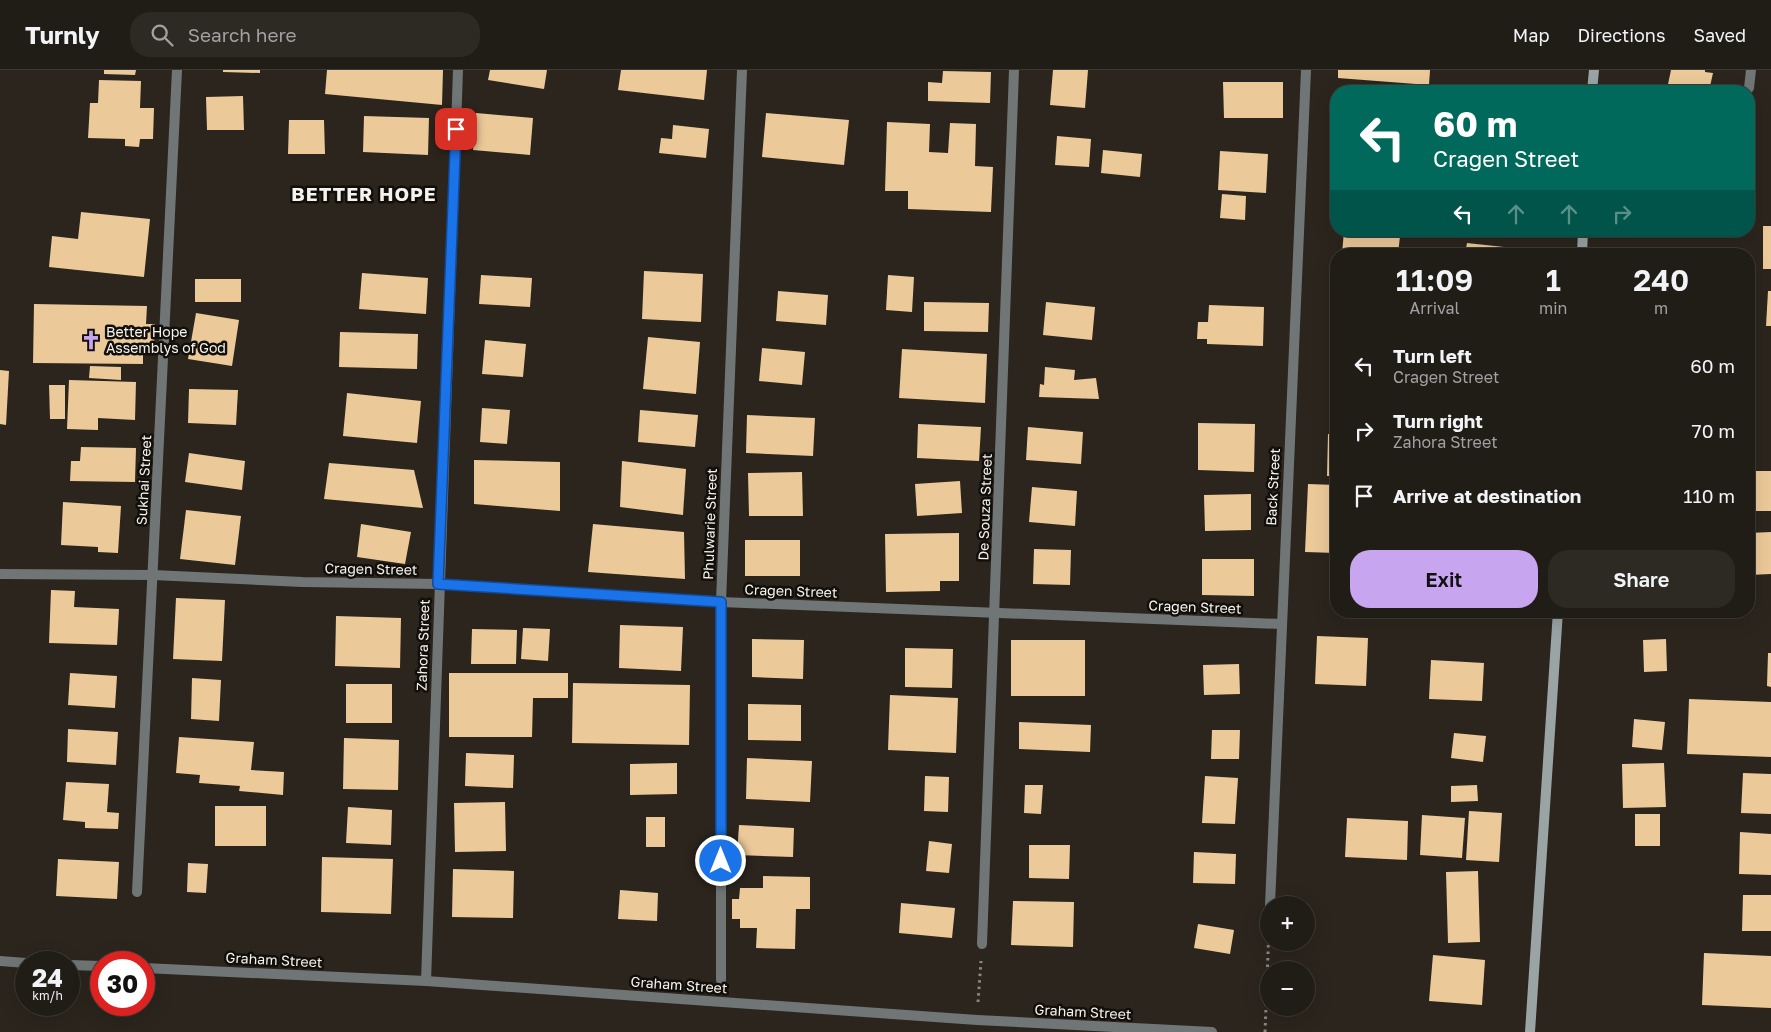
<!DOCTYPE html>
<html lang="en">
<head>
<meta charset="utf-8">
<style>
  body { margin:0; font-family:"Golos Text",sans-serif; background:#2d2923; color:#f1f3f6; height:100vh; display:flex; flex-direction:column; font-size:19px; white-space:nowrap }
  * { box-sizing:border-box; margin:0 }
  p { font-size:16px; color:#a2a1a1 }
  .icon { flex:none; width:28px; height:28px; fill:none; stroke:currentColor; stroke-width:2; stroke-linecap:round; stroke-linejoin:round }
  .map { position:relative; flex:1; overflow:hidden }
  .drawer { position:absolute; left:1330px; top:178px; width:425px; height:370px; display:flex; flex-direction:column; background:#201c16; border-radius:20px; box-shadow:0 5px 20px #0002,0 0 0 1px #3d3a35 }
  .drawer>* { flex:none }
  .guide { position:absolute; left:1330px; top:15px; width:425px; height:152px; border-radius:20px; box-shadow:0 5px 20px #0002,0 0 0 1px #3d3a35; background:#00695c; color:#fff; overflow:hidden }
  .fabs { position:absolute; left:1260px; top:826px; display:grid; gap:10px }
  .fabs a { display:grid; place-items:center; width:55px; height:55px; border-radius:50%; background:#201c16; box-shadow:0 5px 20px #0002,0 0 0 1px #3d3a35; font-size:25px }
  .speed { position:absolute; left:15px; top:881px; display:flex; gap:10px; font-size:25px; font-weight:700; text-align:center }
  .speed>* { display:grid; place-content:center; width:65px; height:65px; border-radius:50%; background:#201c16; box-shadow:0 5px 20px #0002,0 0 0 1px #3d3a35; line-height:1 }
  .speed small { font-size:12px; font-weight:400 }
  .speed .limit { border:8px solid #d22; background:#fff; color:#111 }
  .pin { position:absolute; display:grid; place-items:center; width:42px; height:42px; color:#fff; margin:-21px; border-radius:10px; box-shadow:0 2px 8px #0006 }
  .me { position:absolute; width:55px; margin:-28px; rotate:0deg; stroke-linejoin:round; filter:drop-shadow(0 0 4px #0008) }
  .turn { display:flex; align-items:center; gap:18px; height:105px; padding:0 20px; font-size:22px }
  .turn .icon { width:65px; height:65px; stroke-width:2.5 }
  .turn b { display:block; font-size:35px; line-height:42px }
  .lanes { display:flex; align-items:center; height:48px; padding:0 20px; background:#0003; justify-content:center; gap:25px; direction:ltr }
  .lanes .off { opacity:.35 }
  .eta { display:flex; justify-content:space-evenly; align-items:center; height:85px; text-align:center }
  .eta b { font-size:30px; font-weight:600; line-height:35px }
  .button { display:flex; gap:10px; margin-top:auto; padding:10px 20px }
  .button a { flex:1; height:58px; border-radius:20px; background:#c8a6ef; color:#111; font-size:20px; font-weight:600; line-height:58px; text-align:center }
  .button a+a { background:#2d2923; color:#f1f3f6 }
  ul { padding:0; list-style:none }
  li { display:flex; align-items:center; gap:15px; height:65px; padding:0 20px }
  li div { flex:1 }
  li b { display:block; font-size:19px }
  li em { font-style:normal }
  header { display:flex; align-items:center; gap:30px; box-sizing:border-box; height:70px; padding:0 25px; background:#201c16; border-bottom:1px solid #3d3a35 }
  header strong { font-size:24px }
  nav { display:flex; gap:28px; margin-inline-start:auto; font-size:18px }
  .search { width:350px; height:45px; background:#2d2923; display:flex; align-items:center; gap:12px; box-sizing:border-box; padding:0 18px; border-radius:20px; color:#a2a1a1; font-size:19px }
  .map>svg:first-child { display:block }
  .building { fill:#ecc999 }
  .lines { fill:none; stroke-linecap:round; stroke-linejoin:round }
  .path { stroke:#8b8680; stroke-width:3; stroke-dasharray:2.5 4; stroke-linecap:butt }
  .minor { stroke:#707676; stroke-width:10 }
  .secondary { stroke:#9aa4a4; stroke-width:10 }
  .route-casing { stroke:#114b97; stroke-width:12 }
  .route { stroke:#1a73e8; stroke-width:9 }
  .labels { text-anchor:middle; stroke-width:5; stroke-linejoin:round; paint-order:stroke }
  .poi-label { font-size:14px; fill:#f6f2ed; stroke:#120f0b; text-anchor:start }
  .street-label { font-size:14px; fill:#f6f2ed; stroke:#120f0b }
  .district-label { font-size:19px; font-weight:bold; letter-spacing:1px; fill:#f6f2ed; stroke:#120f0b }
</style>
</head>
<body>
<header>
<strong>Turnly</strong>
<div class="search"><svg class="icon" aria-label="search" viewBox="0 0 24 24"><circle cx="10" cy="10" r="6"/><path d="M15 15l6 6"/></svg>Search here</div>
<nav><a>Map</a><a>Directions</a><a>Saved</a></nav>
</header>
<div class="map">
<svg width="1771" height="962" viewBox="0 0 1771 962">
  <rect width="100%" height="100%" fill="#2b251d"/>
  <!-- building -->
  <g class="building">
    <path d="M104 0H136L135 5 104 4Z"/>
    <path d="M223 0H260V3L223 2Z"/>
    <path d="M327 0H443L442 35 325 24Z"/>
    <path d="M490 0H547L544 19 488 10Z"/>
    <path d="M621 0H707L704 30 618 20Z"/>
    <path d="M1053 0H1088L1085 38 1050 35Z"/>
    <path d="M1338 0H1430L1429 15 1338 8Z"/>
    <path d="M1671 0H1705V2L1713 3 1709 21 1667 19Z"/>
    <path d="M943 1 991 2 990 33 928 31V12L942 13Z"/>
    <path d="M99 10 141 11 140 38H154L153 69H140L139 77 125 76V69L88 68 90 33H98Z"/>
    <path d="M1223 12H1283V48H1224Z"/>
    <path d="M1465 14 1501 15V21H1465Z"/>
    <path d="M243 26 244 60H207L206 27Z"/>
    <path d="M476 43 533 48 530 85 473 80Z"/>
    <path d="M766 43 849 50 844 95 762 87Z"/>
    <path d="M364 46 429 48 428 85 363 82Z"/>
    <path d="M289 50H324L325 84H288Z"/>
    <path d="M887 52 930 54 929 82 948 83 950 53 976 54 975 96 993 97 991 142 908 139V121H885Z"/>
    <path d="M673 55 709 59 706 88 659 83 661 68 672 69Z"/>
    <path d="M1057 66 1091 69 1089 97 1055 95Z"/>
    <path d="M1103 80 1142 84 1140 107 1101 103Z"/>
    <path d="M1220 81 1268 84 1266 123 1218 120Z"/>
    <path d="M1222 124 1246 126 1245 150 1220 148Z"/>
    <path d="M81 142 150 149 144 207 49 197 52 166 78 169Z"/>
    <rect x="1763" y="156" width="8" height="43"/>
    <path d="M1344 161 1400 166 1398 184H1342Z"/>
    <path d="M1677 161H1707L1706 167Z"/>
    <path d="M1467 173 1504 177V184H1465Z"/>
    <path d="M644 201 703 204 701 252 642 249Z"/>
    <path d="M362 203 428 208 426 244 359 239Z"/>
    <path d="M481 205 532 208 530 237 479 234Z"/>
    <path d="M888 205 914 207 912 242 886 240Z"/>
    <rect x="195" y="209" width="46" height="23"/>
    <path d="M778 221 828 225 826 255 776 251Z"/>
    <path d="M1768 221H1771V256H1766Z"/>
    <path d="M1332 222H1336V269H1331Z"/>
    <path d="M924 232 989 233 988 262 924 261Z"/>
    <path d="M1046 232 1095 237 1092 270 1043 265Z"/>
    <path d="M34 234 147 236 146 254H155L154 277H143V294L33 293Z"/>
    <path d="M1209 235 1264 237 1263 276 1207 274V269H1197L1198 252H1208Z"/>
    <path d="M196 243 239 250 232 296 188 289Z"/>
    <path d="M340 262 418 264 417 299 339 297Z"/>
    <path d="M648 267 700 272 696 324 643 319Z"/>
    <path d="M485 270 526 274 523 307 482 304Z"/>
    <path d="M762 278 805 282 802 315 759 311Z"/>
    <path d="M902 279 987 284 985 333 899 328Z"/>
    <path d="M90 296 121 297V310L89 308Z"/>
    <path d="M1045 297 1075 300 1074 310 1096 308 1099 329 1039 327 1040 314 1044 315Z"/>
    <path d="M0 300 9 301 6 355 0 354Z"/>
    <path d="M69 310 136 312 135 350 98 348V360L67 359Z"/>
    <path d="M49 315H65V349H50Z"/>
    <path d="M189 319 238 320 236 355 188 353Z"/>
    <path d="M347 323 421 331 417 373 343 366Z"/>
    <path d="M482 338 510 340 507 374 480 372Z"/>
    <path d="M640 340 698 345 695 377 638 372Z"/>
    <path d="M747 345 815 348 813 386 746 383Z"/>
    <path d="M1198 353 1255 354 1254 402 1198 400Z"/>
    <path d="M918 354 981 357 979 391 917 388Z"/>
    <path d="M1028 357 1083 362 1081 394 1026 390Z"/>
    <path d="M1328 364 1336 365V406H1327Z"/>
    <path d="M81 377 136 378 135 412 70 411 71 391H80Z"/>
    <path d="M189 383 245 391 242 420 185 412Z"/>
    <path d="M474 390 560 392V441L474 434Z"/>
    <path d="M622 391 686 399 683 445 620 437Z"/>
    <path d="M329 393 414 400 423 438 324 429Z"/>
    <rect x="1756" y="401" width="15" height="40"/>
    <path d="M802 402 803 446H749L748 403Z"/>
    <path d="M960 411 962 443 917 446 915 414Z"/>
    <path d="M1308 414 1336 415V483L1305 482Z"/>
    <path d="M1032 417 1077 421 1075 456 1029 452Z"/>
    <path d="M1251 424V460L1205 461 1204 425Z"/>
    <path d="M63 432 121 436 118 483 98 482V477L61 475Z"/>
    <path d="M186 440 241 446 235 495 180 489Z"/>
    <path d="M361 454 411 462 405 494 357 487Z"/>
    <path d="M593 454 684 462 685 509 588 502Z"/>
    <path d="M1771 462V504L1749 505V463Z"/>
    <path d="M959 463V511H940V521L886 522 885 464Z"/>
    <rect x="745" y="470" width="55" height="36"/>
    <path d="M1034 479 1071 480 1070 515 1033 514Z"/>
    <path d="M1202 489H1254V526L1202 525Z"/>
    <path d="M51 520 75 521 74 537 119 539 117 575 49 573Z"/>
    <path d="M176 528 225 530 222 591 173 589Z"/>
    <path d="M1343 541H1424L1423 549Z"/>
    <path d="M1441 541H1464V548L1440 546Z"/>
    <path d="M336 546 401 548 400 598 335 596Z"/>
    <path d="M620 555 683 557 681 601 619 598Z"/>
    <path d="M523 558 550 559 548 591 521 589Z"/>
    <path d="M472 559 517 560 516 594H471Z"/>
    <path d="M1317 566 1368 568 1366 616 1315 614Z"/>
    <path d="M752 569 804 570 803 609 752 607Z"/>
    <path d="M1666 569 1667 601 1644 602 1643 570Z"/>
    <rect x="1011" y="570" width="74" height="56"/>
    <path d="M905 578 953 579 952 618 905 617Z"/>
    <path d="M1768 583H1771V617L1767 616Z"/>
    <path d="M1431 590 1484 593 1482 631 1429 629Z"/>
    <path d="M1239 594 1240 624 1204 625 1203 595Z"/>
    <path d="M70 603 117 606 115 638 68 635Z"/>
    <path d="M449 603H568V628H533L532 667H449Z"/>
    <path d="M192 608 221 610 219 651 191 649Z"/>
    <path d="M573 613 690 615 689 675 572 673Z"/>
    <rect x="346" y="614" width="46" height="39"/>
    <path d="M890 625 958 628 956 683 888 680Z"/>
    <path d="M1689 629 1771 632V687L1687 684Z"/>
    <path d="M748 634 801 635V671L748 670Z"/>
    <path d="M1634 649 1665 652 1662 680 1632 677Z"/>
    <path d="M1019 652 1091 655 1090 682 1019 679Z"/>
    <path d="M68 659 118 662 116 695 67 692Z"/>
    <path d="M1212 660H1240L1239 689H1211Z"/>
    <path d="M1454 663 1486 666 1483 692 1451 688Z"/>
    <path d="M179 667 254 672 251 700 284 702 283 725 239 721 240 716 199 713 200 705 176 703Z"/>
    <path d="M344 668 399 670 398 720 343 719Z"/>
    <path d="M466 683 514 685 513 718 465 716Z"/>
    <path d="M747 688 812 691 810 732 746 729Z"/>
    <path d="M677 693V724L630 725V694Z"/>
    <path d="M1664 693 1666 737 1623 738 1622 694Z"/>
    <path d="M1743 703 1771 704V744L1741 743Z"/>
    <path d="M925 706 949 707 948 742 924 741Z"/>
    <path d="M1205 706 1238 708 1235 754 1202 753Z"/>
    <path d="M66 712 109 714 107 742 119 743 118 759 85 758V752L63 750Z"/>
    <path d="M1025 715H1043L1041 744 1024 743Z"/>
    <path d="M1477 715 1478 731 1451 732V716Z"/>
    <path d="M505 732 506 781 455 782 454 733Z"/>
    <rect x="215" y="736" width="51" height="40"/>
    <path d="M348 737 392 740 391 775 346 773Z"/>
    <path d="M1469 741 1502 743 1499 792 1466 790Z"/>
    <rect x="1635" y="744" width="25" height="32"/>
    <path d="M1422 745 1465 748 1462 788 1420 785Z"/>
    <rect x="646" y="747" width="19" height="30"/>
    <path d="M1347 748 1408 751 1407 790 1345 787Z"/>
    <path d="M739 755 794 758 793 787 737 785Z"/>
    <path d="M1740 762 1771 764V805L1739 804Z"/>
    <path d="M929 771 952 774 949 803 926 801Z"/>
    <path d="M1029 775H1070L1069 809 1029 808Z"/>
    <path d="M1194 782 1236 784 1235 814 1193 813Z"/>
    <path d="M322 787 393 789 391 844 321 842Z"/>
    <path d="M58 789 119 792 117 829 56 826Z"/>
    <path d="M188 793 208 794 206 823 187 822Z"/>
    <path d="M453 799 514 801 513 848 452 847Z"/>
    <path d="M1478 801 1480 872 1448 873 1446 802Z"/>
    <path d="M763 806 810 807V839H796L795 879 756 878 757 858H740V849H732V829H739L740 818H763Z"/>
    <path d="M620 820 658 823 657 851 618 849Z"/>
    <path d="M1743 825H1771V861H1742Z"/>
    <path d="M1013 831 1074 832 1073 877 1011 875Z"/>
    <path d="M901 833 955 838 952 868 899 863Z"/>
    <path d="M1198 854 1234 860 1230 884 1194 878Z"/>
    <path d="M1704 883 1771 886V938L1702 935Z"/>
    <path d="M1433 885 1485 890 1482 935 1429 931Z"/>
  </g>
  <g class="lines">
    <!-- path -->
    <g class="path">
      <path d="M978 932 981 891"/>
      <path d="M1265 962 1269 858"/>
    </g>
    <!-- minor -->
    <g class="minor">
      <path d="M1749 18 1751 0"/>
      <path d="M0 504 153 505 302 512 438 514 721 532 1281 554"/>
      <path d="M137 822 177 0"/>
      <path d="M1270 835 1306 0"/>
      <path d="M982 874 1014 0"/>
      <path d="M0 891 26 893"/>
      <path d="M69 895 101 896"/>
      <path d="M144 898 426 911 977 950 1212 962"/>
      <path d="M721 910V532L742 0"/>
      <path d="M426 911 458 0"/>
    </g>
    <!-- secondary -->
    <g class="secondary">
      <path d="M1592 21 1594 0"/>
      <path d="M1582 184 1583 161"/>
      <path d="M1530 962 1558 541"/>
    </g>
  </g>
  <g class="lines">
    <defs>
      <path id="route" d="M456 59 438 514 721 532V791"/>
    </defs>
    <!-- route casing -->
    <use href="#route" class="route-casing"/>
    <!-- route -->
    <use href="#route" class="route"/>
  </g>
  <!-- icons -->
  <defs>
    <symbol id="church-bare" viewBox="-9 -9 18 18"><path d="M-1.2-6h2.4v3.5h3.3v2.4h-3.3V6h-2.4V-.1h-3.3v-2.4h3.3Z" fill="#c8a6ef" stroke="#120f0b" stroke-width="2.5" paint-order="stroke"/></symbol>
  </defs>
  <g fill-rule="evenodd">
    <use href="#church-bare" x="77" y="256" width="28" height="28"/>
  </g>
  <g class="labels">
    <!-- poi labels -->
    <g class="poi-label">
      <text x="106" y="267">Better Hope<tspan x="106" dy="16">Assemblys of God</tspan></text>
    </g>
    <!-- street labels -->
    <g class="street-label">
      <text transform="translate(144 410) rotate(-87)" y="5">Sukhai Street</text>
      <text transform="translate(1273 417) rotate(-87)" y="5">Back Street</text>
      <text transform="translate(985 437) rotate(-88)" y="5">De Souza Street</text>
      <text transform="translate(710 454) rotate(-88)" y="5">Phulwarie Street</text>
      <text transform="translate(371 499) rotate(1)" y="5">Cragen Street</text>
      <text transform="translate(791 521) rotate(2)" y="5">Cragen Street</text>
      <text transform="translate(1195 537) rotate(2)" y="5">Cragen Street</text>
      <text transform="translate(423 575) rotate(-88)" y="5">Zahora Street</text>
      <text transform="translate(274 890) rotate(3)" y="5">Graham Street</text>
      <text transform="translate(679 915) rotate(4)" y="5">Graham Street</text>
      <text transform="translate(1083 942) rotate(3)" y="5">Graham Street</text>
    </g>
    <!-- district labels -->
    <g class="district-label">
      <text x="364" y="131">BETTER HOPE</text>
    </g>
  </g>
</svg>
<div class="fabs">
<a>+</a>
<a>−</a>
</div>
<div class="speed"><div>24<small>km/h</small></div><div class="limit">30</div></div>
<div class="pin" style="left:456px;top:59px;background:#d93025"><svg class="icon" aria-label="arrive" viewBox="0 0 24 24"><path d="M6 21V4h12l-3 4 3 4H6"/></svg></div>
<svg class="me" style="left:721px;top:791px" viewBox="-20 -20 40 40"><circle r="17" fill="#1a73e8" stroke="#fff" stroke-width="3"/><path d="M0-11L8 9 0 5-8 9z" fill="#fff"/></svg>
<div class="guide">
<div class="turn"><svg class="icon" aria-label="left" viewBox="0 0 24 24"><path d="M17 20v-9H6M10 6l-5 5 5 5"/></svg><div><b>60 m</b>Cragen Street</div></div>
<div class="lanes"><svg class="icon" aria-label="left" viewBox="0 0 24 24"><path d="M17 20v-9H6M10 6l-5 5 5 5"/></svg><svg class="icon off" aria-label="ahead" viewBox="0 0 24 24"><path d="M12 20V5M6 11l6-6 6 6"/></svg><svg class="icon off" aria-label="ahead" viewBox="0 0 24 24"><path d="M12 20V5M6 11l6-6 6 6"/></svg><svg class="icon off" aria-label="right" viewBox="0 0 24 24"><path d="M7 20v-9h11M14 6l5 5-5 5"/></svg></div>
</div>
<section class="drawer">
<div class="eta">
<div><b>11:09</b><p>Arrival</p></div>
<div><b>1</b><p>min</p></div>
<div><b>240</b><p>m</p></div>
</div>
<ul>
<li><svg class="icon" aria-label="left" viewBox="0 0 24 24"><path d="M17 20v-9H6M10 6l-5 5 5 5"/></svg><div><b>Turn left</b><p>Cragen Street</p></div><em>60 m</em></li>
<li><svg class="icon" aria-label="right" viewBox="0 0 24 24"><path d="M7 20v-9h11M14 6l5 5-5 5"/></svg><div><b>Turn right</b><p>Zahora Street</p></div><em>70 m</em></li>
<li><svg class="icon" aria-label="arrive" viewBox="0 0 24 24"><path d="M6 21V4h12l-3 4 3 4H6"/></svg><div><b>Arrive at destination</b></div><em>110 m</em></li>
</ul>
<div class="button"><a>Exit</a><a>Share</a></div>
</section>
</div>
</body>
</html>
